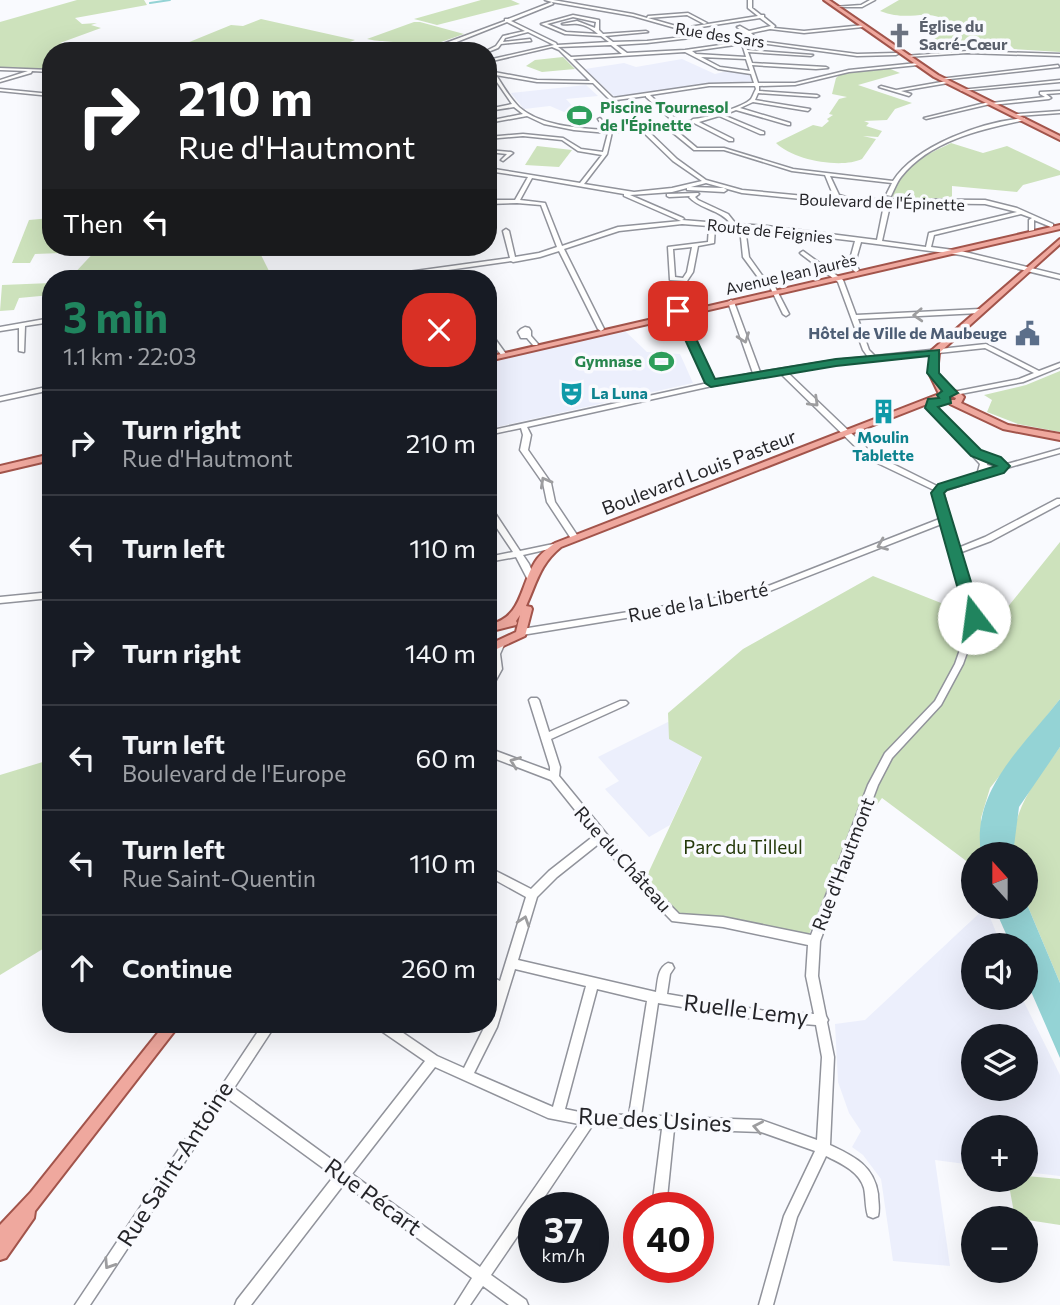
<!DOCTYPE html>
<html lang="en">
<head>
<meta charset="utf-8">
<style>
  body { margin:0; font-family:Commissioner,sans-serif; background:#242831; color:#f1f3f6; height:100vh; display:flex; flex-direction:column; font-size:26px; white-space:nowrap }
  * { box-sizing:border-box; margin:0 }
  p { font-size:23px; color:#9ea1a6 }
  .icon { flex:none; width:38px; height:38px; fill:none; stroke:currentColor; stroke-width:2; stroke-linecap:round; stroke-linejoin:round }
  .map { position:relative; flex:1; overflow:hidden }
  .side { position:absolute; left:42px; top:270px; width:455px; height:763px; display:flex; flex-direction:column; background:#171b24; border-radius:28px; box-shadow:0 7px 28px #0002 }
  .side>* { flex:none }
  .hud { position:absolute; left:42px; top:42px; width:455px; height:214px; border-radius:28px; box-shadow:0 7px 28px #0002; background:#202124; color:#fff; overflow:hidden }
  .needle { width:46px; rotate:339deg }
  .buttons { position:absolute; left:961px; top:842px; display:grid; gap:14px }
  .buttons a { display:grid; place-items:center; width:77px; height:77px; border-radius:50%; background:#171b24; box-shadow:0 7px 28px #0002; font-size:35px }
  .speed { position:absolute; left:518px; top:1192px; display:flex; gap:14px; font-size:35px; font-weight:700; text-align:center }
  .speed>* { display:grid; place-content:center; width:91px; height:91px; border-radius:50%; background:#171b24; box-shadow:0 7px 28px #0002; line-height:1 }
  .speed small { font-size:18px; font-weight:400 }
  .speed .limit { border:10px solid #d22; background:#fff; color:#111 }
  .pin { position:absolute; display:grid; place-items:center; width:60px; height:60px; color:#fff; margin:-30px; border-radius:14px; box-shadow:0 4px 10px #0006 }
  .me { position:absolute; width:77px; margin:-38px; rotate:345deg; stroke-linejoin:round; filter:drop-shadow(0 0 5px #0008) }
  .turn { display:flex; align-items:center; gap:24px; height:147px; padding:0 21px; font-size:32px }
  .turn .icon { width:91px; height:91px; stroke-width:2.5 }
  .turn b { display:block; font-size:49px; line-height:60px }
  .then { display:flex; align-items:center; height:66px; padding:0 21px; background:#0003; gap:14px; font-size:26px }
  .round { display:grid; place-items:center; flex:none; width:74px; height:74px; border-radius:28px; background:#242831 }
  .summary { display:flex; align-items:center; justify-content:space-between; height:119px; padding:0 21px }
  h1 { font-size:42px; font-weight:700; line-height:52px; color:#20845e }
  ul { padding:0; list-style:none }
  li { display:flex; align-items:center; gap:21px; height:105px; padding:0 21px; border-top:2px solid #363941 }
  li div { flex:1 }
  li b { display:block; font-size:26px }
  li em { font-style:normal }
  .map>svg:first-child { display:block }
  .built { fill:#eceffc; fill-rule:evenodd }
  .green { fill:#cde2bc }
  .water { fill:#94d3d5 }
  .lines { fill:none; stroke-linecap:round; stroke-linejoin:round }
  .stream { stroke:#94d3d5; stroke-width:2 }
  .minor-casing { stroke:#91939b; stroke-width:3 }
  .major-casing { stroke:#a2544b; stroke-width:4 }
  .minor { fill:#fff; fill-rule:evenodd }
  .major { fill:#efa89e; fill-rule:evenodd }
  .oneway { stroke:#9d9d9f }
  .route { fill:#20845e; stroke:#15563d; stroke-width:2 }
  .labels { text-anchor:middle; stroke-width:7; stroke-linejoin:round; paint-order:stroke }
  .far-worship-label { font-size:16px; font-weight:bold; fill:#5b616d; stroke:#f9fafe; text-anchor:start }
  .far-street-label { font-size:16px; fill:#252529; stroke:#f9fafe }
  .far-leisure-label { font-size:16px; font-weight:bold; fill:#27864d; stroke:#f9fafe; text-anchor:start }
  .far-service-label { font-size:16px; font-weight:bold; fill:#4e5e75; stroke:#f9fafe; text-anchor:end }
  .far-culture-label { font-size:16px; font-weight:bold; fill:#0d838f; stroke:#f9fafe; text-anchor:start }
  .street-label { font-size:19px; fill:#252529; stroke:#f9fafe }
  .park-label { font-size:19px; fill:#24390a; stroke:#f9fafe }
  .near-street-label { font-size:23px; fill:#252529; stroke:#f9fafe }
</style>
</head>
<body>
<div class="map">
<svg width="1060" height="1305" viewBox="0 0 1060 1305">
  <rect width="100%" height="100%" fill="#f9fafe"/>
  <!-- built -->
  <g class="built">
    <path d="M682 59 715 74 727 71 751 74 754 85 713 84 616 98 585 69 624 63 636 67Z"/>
    <path d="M586 85 598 96 566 99 574 108 564 112 550 106 524 109 511 93Z"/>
    <path d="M624 330 647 352 680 354 693 383 488 429V340L500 359Z"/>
    <path d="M668 722 702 756 670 825 649 837 605 789 619 781 598 757Z"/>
    <path d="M986 907 1001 945H973V998H1022L1060 1075V1176L1026 1172V1127H973V1165L935 1160 950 1266 893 1261 881 1179 863 1155 852 1147 861 1131 849 1113 838 1082 835 1024 865 1020ZM973 1036H1026V1088H973Z"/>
  </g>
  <!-- green -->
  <g class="green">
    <path d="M77 0H144L147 5 75 18 82 24 97 23 91 25 101 28 60 43 93 44 81 51H51V67L46 70 0 68V22Z"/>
    <path d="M481 0H511L520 4 437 25 414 19Z"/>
    <path d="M899 0H1060V52L1014 49 1008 43 940 42 917 26C935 25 945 35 963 32 927 1 917 25 880 11Z"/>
    <path d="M261 19 355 40 327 51H185L182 45 231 25 243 26Z"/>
    <path d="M414 22H420L464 34 418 50C399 38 388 44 367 39Z"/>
    <path d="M563 57 575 69 542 72 526 66 535 60Z"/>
    <path d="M888 68 900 73 858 85 912 103 895 109 887 120 864 121 869 123 866 126 882 131 878 137 863 136 876 139 862 159C841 169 793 160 776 143L813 125 822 127 829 121 827 119 833 115 829 114 839 99 847 97 832 94 836 78 842 73Z"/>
    <path d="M951 143 983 153 1007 146 1060 171V175L1023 185 1017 192 952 186V200H901L892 196C899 165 925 156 951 143Z"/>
    <path d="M537 146 572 150 559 167 525 165Z"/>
    <path d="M51 218V247H94L88 252 35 254 30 263H12L29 220Z"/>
    <path d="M99 247H257L270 273 198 278H70Z"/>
    <path d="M51 283V295L19 298 14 310 0 311 2 285Z"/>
    <path d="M1060 371V432L1018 424 987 412 992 400 984 395 1026 385Z"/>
    <path d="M1060 542V699L990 788 981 818V854H973V866L882 798 843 850 808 937 673 912 645 880 702 757 669 739 668 713 743 649 873 576 994 624Z"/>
    <path d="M1060 747V983L1026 902V854H1013C1010 811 1036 780 1060 747Z"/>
    <path d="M46 761 51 762V944L0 975V775Z"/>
    <path d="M1026 1176 1060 1179V1225L1015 1218 1008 1180H1026Z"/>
  </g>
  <!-- water -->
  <g class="water">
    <path d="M1060 699V747L1019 807 1013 854H981C971 789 1024 746 1060 699Z"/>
    <path d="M1026 902 1060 983V1058L1026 980V945H1011L994 907 1026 906Z"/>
  </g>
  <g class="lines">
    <!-- stream -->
    <path class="stream" d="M150 3 170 0"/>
    <defs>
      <g id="minor">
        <path d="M545 0H553L633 14 647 18 648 16 688 13 707 23 704 24 687 15 648 18 683 28 758 16 748 8V0H752V8L761 15H764V17L775 26 774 28 804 31 864 25 863 27 804 33 770 29 751 33 755 37 750 40 857 54 896 53 898 54 896 55 857 56 745 41 747 50 813 55 811 56 748 52 752 63 826 67 828 68 816 69 752 65 758 83H795L849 70 917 63 918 65 849 72 795 85 759 86V91L817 95 819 96 817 97 758 93 755 100 810 109 808 111 753 102 740 108 790 123V125H788L736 110 723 115 764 132V134H760L719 116 699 122 733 139V141H729L694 123 672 127 697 148H724L793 169 893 181C916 145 984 121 1025 118V120C982 129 930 140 901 177 897 182 894 190 891 196L886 195 892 183 830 176 839 195 846 197 838 199 985 200 1017 208 1053 224V226L1051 227 1034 220V230L1029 231V220L1032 218 1021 214 934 235 931 247 961 251 1060 275V279L961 255 861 242 855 263 859 270 856 272 854 271 849 263 855 241 745 228 749 257 764 278 774 285 789 314 786 316 783 314 770 287 760 280 743 257 740 228 715 226 714 243 698 246 693 272 687 281 670 280 668 247 708 242 709 226 682 224 619 231 564 249 604 329 601 331 598 329 559 251 540 257 513 262 511 261 448 270 454 278H448L443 271 389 278H376L379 276 510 258 503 231 506 229 509 231 515 257 539 253 557 247 541 205 517 203 488 204V200H515L528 177 488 171V168L580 183 602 155 578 151 562 140 523 136 488 139V137L523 134 563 138 581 149 603 152 608 133 574 130 544 124 527 116 488 123V121L523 114 514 107 488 111V109L512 104 488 69V65L494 72 537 80 590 81 559 50 552 47 488 62V60L554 45 528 32 505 38 503 42 530 39 531 41 501 44 498 48 488 52V51H486L496 46 503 36 525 31 507 22 449 45 464 51H457L446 47 436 51H430L443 44 505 21V19H508L552 2ZM552 2 633 16 700 35 647 41 613 42 605 36 648 32 646 31 603 34 599 30V20L573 15 541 24 565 34 601 36 609 42 557 45 556 43 511 21 553 4ZM573 17 596 22 595 28 577 21 562 24C567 25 573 23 578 24 585 25 593 29 598 34L566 32 547 24ZM760 18 771 26 749 31 740 26 737 27 750 37 746 39 704 34 688 29ZM700 35 741 42 685 50 627 53 616 45 647 43 699 37ZM742 44 746 57 696 54 692 51ZM611 45 622 54 571 57 558 47ZM685 52 718 69 751 74 754 83 709 84 613 98 573 59ZM701 57 746 59 750 71 720 67ZM496 75 537 82 593 83 609 99 608 101H611L640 128 610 129 600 118 598 119 605 130C578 128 540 126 519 107 510 98 503 86 496 75ZM709 86H755L756 89C754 92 753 96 751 99 744 107 703 119 693 119L691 121 680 123 650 95ZM646 96V97L676 124 669 125 666 124 664 125 644 128 616 100ZM667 128 694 150H724L792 171 825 175 834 197 837 199 742 190 706 180 677 159 647 130ZM642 131 673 161 702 181 672 188 634 192 584 184 607 154 612 132ZM532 178 624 194V196L681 221 618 227 562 246 545 203 520 200ZM706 183 742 193 831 202 985 204 1017 212 929 233 926 247 882 241 889 210 886 208 883 210 877 240 767 226 736 224 728 214 698 200 695 197 699 194 698 193 667 194V196L669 197 690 196 689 197C701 210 720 209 731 224L682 220 684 219 683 218 630 195 672 192ZM692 247 687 272 683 278 675 277 673 249Z"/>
        <path d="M870 0H875L862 7H834L861 5Z"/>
        <path d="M967 51 1060 54V56L967 53 907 57 905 56Z"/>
        <path d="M1058 65 1059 67 941 80 939 79Z"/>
        <path d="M0 68 51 70V72L32 71 31 73 0 82V80L28 71 0 70Z"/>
        <path d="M1060 80V82L962 91 960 90Z"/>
        <path d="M947 81 948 83 901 91 911 94 909 96 879 87 881 86 896 90Z"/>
        <path d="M0 89 51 94V96L0 91Z"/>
        <path d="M1060 91V93L1046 94 1051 98 1049 99 992 105 990 104 926 119 924 118 989 102 991 103 1045 97 1040 94V92Z"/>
        <path d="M1060 111V113L1017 116 1015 115 1017 114Z"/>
        <path d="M488 150 511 152 513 153 503 161 501 160 507 154 488 152Z"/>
        <path d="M689 187 724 188 727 190 724 192 687 190V188Z"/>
        <path d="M803 251 843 280 856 315 980 309 983 311 980 313 858 319 869 350 875 356 986 344 1039 371 1060 363V367L1023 382 955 395 953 394V392L1019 379 1034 373 985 348 836 364 787 372 873 454 939 487 977 475 980 464 932 412 929 402 930 401H934L937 410 982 458 997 457 1007 464 1060 449V453L1003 469 999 472 986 469 984 473 987 475 986 477 943 491 958 548 985 537 1057 499H1060V504L991 541 959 553 977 624 963 664 941 705 892 758 878 785 820 941 818 976 826 1016 828 1020 827 1022 834 1057 830 1145C853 1156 874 1165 878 1194 878 1201 880 1208 878 1216L873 1218 868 1216C865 1207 866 1197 864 1188 859 1171 840 1163 826 1156L797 1217 773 1305H759L784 1216 815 1151 761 1132 674 1129 666 1208H652L662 1129 592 1126 537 1208H534V1212L491 1275 526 1300 528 1305H509L483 1286 470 1305H455L472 1278 344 1184 251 1305H235L237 1300 334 1176 227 1098 90 1305H75L219 1089 221 1085 223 1084 263 1024H276L234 1088 342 1167 425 1061 377 1028 375 1024H390L437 1056 464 1068 486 1024H488V1017L496 991 488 986V975L500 981 526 897 488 876V867L531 889 549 871 595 835 551 780 488 756V748L550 771V767L529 700 531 698H537L539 700 549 732 620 701H626L628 703 626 705 551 739 560 767 559 776 636 870 679 914 723 917 811 935 868 785 885 753 935 701 955 664 969 624 944 523 754 597 522 635 518 632 522 629 753 592 942 518 936 491 867 458 780 373 748 378 527 427 531 435 528 450 551 483 555 502 579 538 575 540H572L547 502 543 483 520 450 523 435 521 428 488 435V431L708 383 675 311 678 309 681 311 714 382 753 373 728 302 731 300 734 302 760 372 836 360 868 357 863 350 838 282 801 254 800 253ZM988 461H995L999 465 995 467 987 465ZM601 842 628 876 672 921 723 927 808 945 806 976 814 1014 766 1011 667 994 670 974 674 968 672 964 668 963C657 968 658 982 656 992L518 960 537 897 557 877ZM515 969 586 986 553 1107 474 1073 497 1027ZM597 989 647 1001 629 1115 589 1114 565 1109ZM658 1003 766 1021 816 1025 822 1057 817 1140 761 1120 673 1117 669 1115 665 1116H641ZM435 1067 548 1118 579 1124 480 1267 352 1174Z"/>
        <path d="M51 318V322L25 326 24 352 19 351V328L0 331V327Z"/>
        <path d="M525 327 529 328 531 331V336L538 344 537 345H533L527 338H521L518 332 521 329Z"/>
        <path d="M488 331 490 332 506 354V356H502L488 338Z"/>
        <path d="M51 386V390L0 401V397Z"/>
        <path d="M488 507H491L520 551 558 543 562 545 558 547 523 555 529 564 535 578 534 580H528L516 557 488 562V557L513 552 488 515Z"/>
        <path d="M51 592V598L0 603V597Z"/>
        <path d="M500 642 504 645 500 654 502 669 491 689 488 690V678L494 669 492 654 497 643Z"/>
      </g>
      <g id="major">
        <path d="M824 0H829L938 75 1060 136V140L934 77Z"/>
        <path d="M1060 225V229L488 361V357Z"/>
        <path d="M1060 239V244L939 353 937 373 946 392C953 390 959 391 964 397L961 403 1008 425 1060 434V440L1003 429 950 404V400H955L956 398 951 396 945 397 561 547C540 564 537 582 526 606L531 607 532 609 525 636 488 653V645L516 632 520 615 516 621 517 623 516 625 488 632V625C523 617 519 588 535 562 540 554 547 549 555 543L939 394 929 373 932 350Z"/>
        <path d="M51 454V460L0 472V466Z"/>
        <path d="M165 1024H180L35 1211 34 1218 6 1258 0 1260V1225L31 1192Z"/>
      </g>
    </defs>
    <!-- minor casing -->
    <use href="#minor" class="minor-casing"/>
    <!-- major casing -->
    <use href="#major" class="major-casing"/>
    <!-- minor -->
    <use href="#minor" class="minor"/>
    <!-- major -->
    <use href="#major" class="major"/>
  </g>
  <!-- one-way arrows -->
  <defs><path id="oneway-chevron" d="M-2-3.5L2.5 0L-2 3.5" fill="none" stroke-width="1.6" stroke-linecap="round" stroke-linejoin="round" transform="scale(1.75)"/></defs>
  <g class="oneway">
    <use href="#oneway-chevron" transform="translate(918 315) rotate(177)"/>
    <use href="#oneway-chevron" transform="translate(744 338) rotate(70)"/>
    <use href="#oneway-chevron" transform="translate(814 402) rotate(44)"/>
    <use href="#oneway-chevron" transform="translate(545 482) rotate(-119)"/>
    <use href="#oneway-chevron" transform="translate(882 545) rotate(158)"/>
    <use href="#oneway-chevron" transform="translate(515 762) rotate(-159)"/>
    <use href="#oneway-chevron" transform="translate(524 921) rotate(-72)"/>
    <use href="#oneway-chevron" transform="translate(758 1127) rotate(-169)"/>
    <use href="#oneway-chevron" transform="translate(109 1264) rotate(123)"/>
  </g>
  <!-- route -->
  <path class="route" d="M678 308 683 311 715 379 836 359 939 350V373L958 393 950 397 951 403 938 407 981 450 1001 457 1010 466 1004 473 947 490 944 493 982 618 979 622 974 624 966 618 931 493 938 484 996 466 971 456 925 408 928 399 939 398 937 395 942 391 927 373 929 356 836 366 711 387 705 383 672 311Z"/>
  <!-- icons -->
  <defs>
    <symbol id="church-bare" viewBox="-9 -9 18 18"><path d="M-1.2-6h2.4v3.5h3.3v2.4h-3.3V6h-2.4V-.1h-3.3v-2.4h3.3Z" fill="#6b7280" stroke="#f9fafe" stroke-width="2.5" paint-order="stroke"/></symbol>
    <symbol id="stadium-bare" viewBox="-9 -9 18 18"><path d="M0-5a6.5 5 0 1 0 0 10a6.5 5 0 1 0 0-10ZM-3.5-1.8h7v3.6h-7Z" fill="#2e9e5b" stroke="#f9fafe" stroke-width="2.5" paint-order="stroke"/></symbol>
    <symbol id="civic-bare" viewBox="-9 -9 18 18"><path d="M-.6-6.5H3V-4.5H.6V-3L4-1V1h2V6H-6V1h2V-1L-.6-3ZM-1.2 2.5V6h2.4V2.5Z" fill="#5c6f8a" stroke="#f9fafe" stroke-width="2.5" paint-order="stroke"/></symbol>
    <symbol id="theatre-bare" viewBox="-9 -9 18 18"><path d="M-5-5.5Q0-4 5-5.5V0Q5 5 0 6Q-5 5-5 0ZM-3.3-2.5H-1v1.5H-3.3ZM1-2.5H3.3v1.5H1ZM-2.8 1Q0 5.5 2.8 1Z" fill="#0f9aa8" stroke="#f9fafe" stroke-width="2.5" paint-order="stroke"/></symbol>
    <symbol id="building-bare" viewBox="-9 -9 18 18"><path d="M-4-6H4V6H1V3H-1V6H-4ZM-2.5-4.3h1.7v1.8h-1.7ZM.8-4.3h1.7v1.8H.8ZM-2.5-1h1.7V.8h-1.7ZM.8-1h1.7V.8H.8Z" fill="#0f9aa8" stroke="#f9fafe" stroke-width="2.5" paint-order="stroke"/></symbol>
  </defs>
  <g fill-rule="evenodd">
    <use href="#church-bare" x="882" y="18" width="35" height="35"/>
    <use href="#stadium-bare" x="562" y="98" width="35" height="35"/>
    <use href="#civic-bare" x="1010" y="316" width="35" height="35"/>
    <use href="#stadium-bare" x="644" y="344" width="35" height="35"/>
    <use href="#theatre-bare" x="554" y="376" width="35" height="35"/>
    <use href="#building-bare" x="866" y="394" width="35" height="35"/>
  </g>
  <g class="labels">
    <!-- far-worship labels -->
    <g class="far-worship-label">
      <text x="919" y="32">Église du<tspan x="919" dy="18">Sacré-Cœur</tspan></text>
    </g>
    <!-- far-street labels -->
    <g class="far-street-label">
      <text transform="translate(720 35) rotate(9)" y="6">Rue des Sars</text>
      <text transform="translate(882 202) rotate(2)" y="6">Boulevard de l'Épinette</text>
      <text transform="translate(770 231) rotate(6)" y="6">Route de Feignies</text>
      <text transform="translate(791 274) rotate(-13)" y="6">Avenue Jean Jaurès</text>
    </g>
    <!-- far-leisure labels -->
    <g class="far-leisure-label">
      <text x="600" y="113">Piscine Tournesol<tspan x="600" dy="18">de l'Épinette</tspan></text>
      <text x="642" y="367" text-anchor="end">Gymnase</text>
    </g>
    <!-- far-service labels -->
    <g class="far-service-label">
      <text x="1007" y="339">Hôtel de Ville de Maubeuge</text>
    </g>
    <!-- far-culture labels -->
    <g class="far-culture-label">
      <text x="591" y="399">La Luna</text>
      <text x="883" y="443" text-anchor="middle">Moulin<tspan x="883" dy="18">Tablette</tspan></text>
    </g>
    <!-- street labels -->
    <g class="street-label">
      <text transform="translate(699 472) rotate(-21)" y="7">Boulevard Louis Pasteur</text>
      <text transform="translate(698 602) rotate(-11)" y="7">Rue de la Liberté</text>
      <text transform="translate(623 859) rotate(48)" y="7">Rue du Château</text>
      <text transform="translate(843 864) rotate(-69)" y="7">Rue d'Hautmont</text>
    </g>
    <!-- park labels -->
    <g class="park-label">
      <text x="743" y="854">Parc du Tilleul</text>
    </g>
    <!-- near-street labels -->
    <g class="near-street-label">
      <text transform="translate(746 1010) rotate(7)" y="8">Ruelle Lemy</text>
      <text transform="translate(655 1120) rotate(3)" y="8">Rue des Usines</text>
      <text transform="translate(175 1164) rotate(-57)" y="8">Rue Saint-Antoine</text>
      <text transform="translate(373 1197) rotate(36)" y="8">Rue Pécart</text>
    </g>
  </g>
</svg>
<div class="buttons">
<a><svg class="needle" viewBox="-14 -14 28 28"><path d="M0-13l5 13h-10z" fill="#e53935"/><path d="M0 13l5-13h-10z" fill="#9ea1a6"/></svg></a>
<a><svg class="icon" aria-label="sound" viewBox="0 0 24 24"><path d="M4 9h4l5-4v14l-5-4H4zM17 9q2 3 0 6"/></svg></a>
<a><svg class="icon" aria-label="layers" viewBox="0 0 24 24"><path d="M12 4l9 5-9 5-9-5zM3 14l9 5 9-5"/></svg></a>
<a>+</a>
<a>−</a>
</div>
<div class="speed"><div>37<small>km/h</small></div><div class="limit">40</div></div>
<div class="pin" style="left:678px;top:311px;background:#d93025"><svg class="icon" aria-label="arrive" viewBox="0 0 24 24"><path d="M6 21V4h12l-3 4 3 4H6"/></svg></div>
<svg class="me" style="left:974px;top:618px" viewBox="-20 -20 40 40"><circle r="19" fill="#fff"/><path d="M0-13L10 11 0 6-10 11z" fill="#20845e"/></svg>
<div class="hud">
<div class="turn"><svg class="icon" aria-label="right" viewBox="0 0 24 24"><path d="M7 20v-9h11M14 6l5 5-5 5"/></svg><div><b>210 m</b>Rue d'Hautmont</div></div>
<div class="then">Then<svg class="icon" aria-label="left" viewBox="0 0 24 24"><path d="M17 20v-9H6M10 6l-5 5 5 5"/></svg></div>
</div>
<section class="side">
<div class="summary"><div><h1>3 min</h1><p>1.1 km · 22:03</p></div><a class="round" style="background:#d93025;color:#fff"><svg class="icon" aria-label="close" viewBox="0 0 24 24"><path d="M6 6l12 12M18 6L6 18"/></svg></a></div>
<ul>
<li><svg class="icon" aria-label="right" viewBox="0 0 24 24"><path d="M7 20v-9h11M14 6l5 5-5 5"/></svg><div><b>Turn right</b><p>Rue d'Hautmont</p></div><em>210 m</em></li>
<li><svg class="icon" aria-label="left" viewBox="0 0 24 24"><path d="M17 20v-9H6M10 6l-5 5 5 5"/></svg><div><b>Turn left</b></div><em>110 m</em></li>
<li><svg class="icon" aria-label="right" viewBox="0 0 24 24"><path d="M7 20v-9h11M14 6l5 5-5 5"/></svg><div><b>Turn right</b></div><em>140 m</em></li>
<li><svg class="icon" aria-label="left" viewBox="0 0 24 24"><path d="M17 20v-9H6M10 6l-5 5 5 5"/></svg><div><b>Turn left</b><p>Boulevard de l'Europe</p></div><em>60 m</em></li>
<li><svg class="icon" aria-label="left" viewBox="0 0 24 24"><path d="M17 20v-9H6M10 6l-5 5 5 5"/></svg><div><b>Turn left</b><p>Rue Saint-Quentin</p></div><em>110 m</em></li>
<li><svg class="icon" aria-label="ahead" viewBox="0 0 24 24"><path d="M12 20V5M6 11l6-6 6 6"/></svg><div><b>Continue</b></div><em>260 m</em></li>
</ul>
</section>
</div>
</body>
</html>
